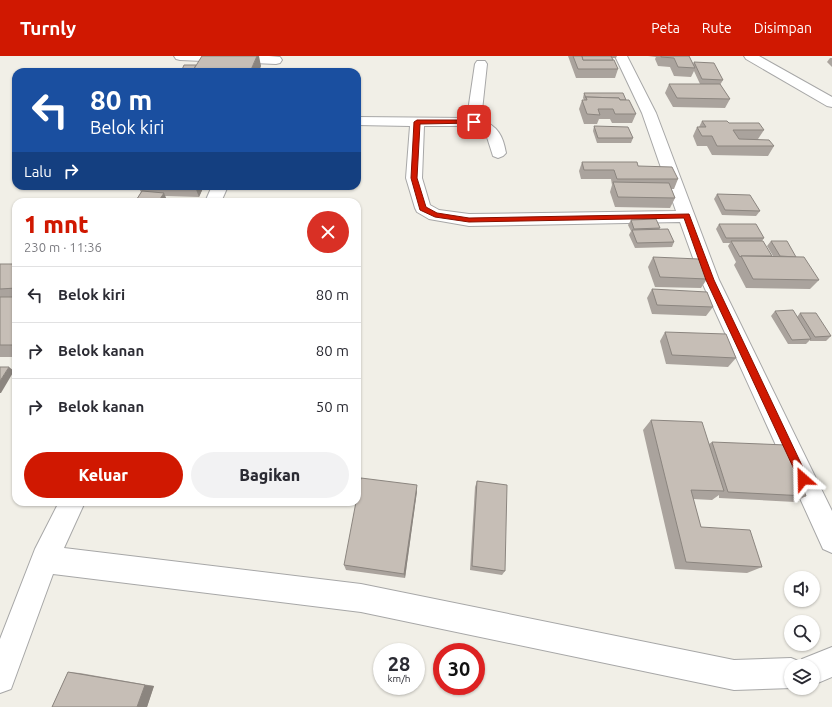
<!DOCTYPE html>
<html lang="id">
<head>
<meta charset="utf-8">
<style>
  body { margin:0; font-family:Ubuntu,sans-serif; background:#f2f2f3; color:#2b2b33; height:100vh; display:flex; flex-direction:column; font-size:15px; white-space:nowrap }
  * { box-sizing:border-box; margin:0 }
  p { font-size:13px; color:#7c7c81 }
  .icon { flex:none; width:22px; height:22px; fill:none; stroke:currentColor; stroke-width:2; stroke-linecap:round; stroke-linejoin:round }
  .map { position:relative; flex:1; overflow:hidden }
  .details { position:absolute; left:12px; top:142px; width:349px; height:308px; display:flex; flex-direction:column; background:#fff; border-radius:12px; box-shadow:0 1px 3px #0004 }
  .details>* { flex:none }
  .hud { position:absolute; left:12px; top:12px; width:349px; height:122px; border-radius:12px; box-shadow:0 1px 3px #0004; background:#1a4fa0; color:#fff; overflow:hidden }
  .fabs { position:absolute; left:784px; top:515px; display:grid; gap:8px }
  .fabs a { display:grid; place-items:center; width:36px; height:36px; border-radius:50%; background:#fff; box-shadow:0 1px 3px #0004; font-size:20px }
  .speed { position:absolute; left:373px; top:587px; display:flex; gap:8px; font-size:20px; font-weight:700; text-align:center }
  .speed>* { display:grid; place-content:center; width:52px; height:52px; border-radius:50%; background:#fff; box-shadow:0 1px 3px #0004; line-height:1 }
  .speed small { font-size:10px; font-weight:400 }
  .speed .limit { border:6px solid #d22; background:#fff; color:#111 }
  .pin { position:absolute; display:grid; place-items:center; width:34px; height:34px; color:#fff; margin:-17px; border-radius:8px; box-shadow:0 2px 6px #0006 }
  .me { position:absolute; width:44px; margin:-22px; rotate:335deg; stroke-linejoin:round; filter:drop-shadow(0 0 3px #0008) }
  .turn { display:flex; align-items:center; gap:14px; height:84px; padding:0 12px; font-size:18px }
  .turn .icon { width:52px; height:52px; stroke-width:2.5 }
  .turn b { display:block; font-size:28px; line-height:34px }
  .then { display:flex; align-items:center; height:38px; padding:0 12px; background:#0003; gap:8px; font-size:15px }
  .round { display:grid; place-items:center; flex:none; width:42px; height:42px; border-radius:21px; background:#f2f2f3 }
  .summary { display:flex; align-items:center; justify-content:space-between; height:68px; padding:0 12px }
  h1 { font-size:24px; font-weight:800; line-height:30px; color:#d01801 }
  .action { display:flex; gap:8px; margin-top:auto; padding:8px 12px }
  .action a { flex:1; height:46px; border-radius:24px; background:#d01801; color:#fff; font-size:16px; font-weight:800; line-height:46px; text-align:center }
  .action a+a { background:#f2f2f3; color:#2b2b33 }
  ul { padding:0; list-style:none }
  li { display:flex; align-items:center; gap:12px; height:56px; padding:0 12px; border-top:1px solid #e1e1e2 }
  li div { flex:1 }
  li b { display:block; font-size:15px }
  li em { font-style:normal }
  header { display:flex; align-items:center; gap:24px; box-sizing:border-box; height:56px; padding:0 20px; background:#d01801; color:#fff }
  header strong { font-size:19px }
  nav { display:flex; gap:22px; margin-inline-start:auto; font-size:14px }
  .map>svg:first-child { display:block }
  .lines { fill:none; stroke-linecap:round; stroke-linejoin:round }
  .minor-casing { stroke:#a7a7a7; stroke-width:2 }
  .minor { fill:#fff; fill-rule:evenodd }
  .wall { fill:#aaa39d }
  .shaded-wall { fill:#8b857f }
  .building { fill:#c6beb6; stroke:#8b857f }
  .route { fill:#d01801; stroke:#871001 }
</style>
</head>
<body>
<header>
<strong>Turnly</strong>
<nav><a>Peta</a><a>Rute</a><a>Disimpan</a></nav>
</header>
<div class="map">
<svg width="832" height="651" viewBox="0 0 832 651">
  <rect width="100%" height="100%" fill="#f1efe7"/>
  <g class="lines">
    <defs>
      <g id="minor">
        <path d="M174 0H269L280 1 282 4 280 7 276 8 180 4 176 3Z"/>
        <path d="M615 0H627L656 57 719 224 832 455V497L823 493 701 224 680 166 469 170 429 163 417 156 415 152 406 122 410 70 357 69V61L467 62 475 8 477 5H485L487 8 481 64C498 70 503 80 506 97L503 100 498 102 493 100 486 78 472 70H424L422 122 430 149 439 154 469 158 676 155 642 57Z"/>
        <path d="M744 0H759L832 41V51L827 50 746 3Z"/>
        <path d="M212 130H228L221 146H205Z"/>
        <path d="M59 446H85L64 492 361 528 734 604 791 602 801 606 802 603 832 591V621L813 629V610H791L792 632 734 634 361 556 53 518 11 633 0 637V583L35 493Z"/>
      </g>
    </defs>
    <!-- minor casing -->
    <use href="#minor" class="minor-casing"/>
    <!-- minor -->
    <use href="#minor" class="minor"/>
  </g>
  <!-- wall -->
  <g class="wall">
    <path d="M568 0H617L616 2H612L618 13 615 22H576Z"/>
    <path d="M648 0H689L693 8 694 6 723 24 720 29 730 43 725 52 673 51 665 37 669 28H714H700L694 15 691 21 674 20 670 11 658 10 655 3 656 1Z"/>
    <path d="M830 2H832V11L827 6Z"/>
    <path d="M584 37 626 44 636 58 632 67H612L610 63H599L597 68H584L579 53 582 44H584L583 42Z"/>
    <path d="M702 65 729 67 764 74 758 83 774 90 768 100 712 99 707 90H697L693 80 697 71H699Z"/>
    <path d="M594 70 633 82 631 87H597L593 75Z"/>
    <path d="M582 106 638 110 678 123 674 133H671L675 142 670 152 615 151 610 136 612 129 611 123H581L579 115Z"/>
    <path d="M138 130H204L199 141 165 140 166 142 164 146H135L141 136Z"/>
    <path d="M717 138 760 155 756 160 722 159 714 143Z"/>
    <path d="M631 164 660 172 659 173 674 186 672 191 635 192 629 179 631 175 628 169Z"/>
    <path d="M719 168 764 182 762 185 772 200H773L767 190 771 185 796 201 819 224 810 233 746 232 734 209 736 206 728 190 730 187H723L716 173Z"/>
    <path d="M653 201 707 223 701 232 655 231 648 211Z"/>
    <rect x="0" y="208" width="16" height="93"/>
    <path d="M652 233 713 251 706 260 652 258 647 242Z"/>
    <path d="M775 255 797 261 800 257 831 280 826 285H810V284L806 288H788L771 260Z"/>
    <path d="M665 276 736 302 728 311 666 308 660 285Z"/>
    <path d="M651 364 709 388 712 386 806 440 795 446 719 442V439L712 444 693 443 701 471 762 511 747 517 675 513 643 374Z"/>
    <path d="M477 425 505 515 502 519 470 514 475 431Z"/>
    <path d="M417 435 405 522 346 514 344 509Z"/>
    <path d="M68 616 80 617 154 630 147 651H52Z"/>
  </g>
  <!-- shaded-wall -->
  <g class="shaded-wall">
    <path d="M257 0H259L261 10 259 16H250Z"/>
    <path d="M195 130H204L199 141 195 131Z"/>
    <path d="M164 137 166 142 164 146H158Z"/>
    <path d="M9 311 14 315 1 337H0V325Z"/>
    <path d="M417 429V435L405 522 404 518Z"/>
    <path d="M145 629 154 630 147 651H137Z"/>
  </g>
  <!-- building -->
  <g class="building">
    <path d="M202 0H257L250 16H192Z"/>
    <path d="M573 0H582L583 4H614L618 13H578Z"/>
    <path d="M582 0H611L613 4H583Z"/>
    <path d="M661 0H689L695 12 678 11 674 2 661 1Z"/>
    <path d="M694 6 714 7 723 24 702 23Z"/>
    <path d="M184 9H196L192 16H181Z"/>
    <path d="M669 28H720L730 43 677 42Z"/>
    <path d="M584 37H623L626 44H620L619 42 586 41V42Z"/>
    <path d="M586 41 619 42 620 44H629L636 58H615L613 53H598L600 59 587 58 582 44H587Z"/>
    <path d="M702 65H727L729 67H759L764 74H733L739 83 769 84 774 90H717L712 80H702L697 71H706Z"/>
    <path d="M594 70 628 71 633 82H598Z"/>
    <path d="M582 106H637L638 110 672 111 678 123H617L614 114H584Z"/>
    <path d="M613 126 669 127 675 142 618 141Z"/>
    <path d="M152 130H195V131Z"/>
    <path d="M142 135 164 137 158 146H135Z"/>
    <path d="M717 138 750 139 760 155 725 154Z"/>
    <path d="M656 163 660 172 634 173 631 164Z"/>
    <path d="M719 168H756L764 182H726Z"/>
    <path d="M668 173 674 186 637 187 632 174Z"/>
    <path d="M731 185H763L772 200H741L740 201Z"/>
    <path d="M771 185H787L796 201 780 200Z"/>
    <path d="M741 200 804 201 819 224 753 223Z"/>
    <path d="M653 201 699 203 707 223 660 221Z"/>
    <path d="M0 208H16V232L0 233Z"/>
    <path d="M652 233 707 236 713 251 657 249Z"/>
    <rect x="0" y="241" width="16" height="48"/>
    <path d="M793 254 811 283 792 284 775 255Z"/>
    <path d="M800 257H816L831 280 815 281Z"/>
    <path d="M665 276 726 278 736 302 672 299Z"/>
    <path d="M0 311H9L0 325Z"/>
    <path d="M651 364 702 366 724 435 691 434 701 471 750 474 762 511 686 506Z"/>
    <path d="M712 386 786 389 806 440 728 436Z"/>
    <path d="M361 422 417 429 404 518 344 509 356 446H357V442Z"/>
    <path d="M477 425 507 429 505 515 472 510Z"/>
    <path d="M68 616 145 629 137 651H52Z"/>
  </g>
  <!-- route -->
  <path class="route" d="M474 64 476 65V67L420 68 417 122 426 151 437 157 469 162 689 158 714 224 807 420 808 423 807 426 803 428 800 426 706 224 684 162 469 166 435 161 420 154 411 122 414 66 417 64Z"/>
</svg>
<div class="fabs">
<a><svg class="icon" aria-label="sound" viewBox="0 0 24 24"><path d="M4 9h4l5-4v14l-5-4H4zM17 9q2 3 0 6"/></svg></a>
<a><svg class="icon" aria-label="search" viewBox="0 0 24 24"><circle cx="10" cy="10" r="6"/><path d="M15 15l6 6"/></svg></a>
<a><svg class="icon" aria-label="layers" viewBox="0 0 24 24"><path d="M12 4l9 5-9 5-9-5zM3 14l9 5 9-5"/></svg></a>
</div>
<div class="speed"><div>28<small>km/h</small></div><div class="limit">30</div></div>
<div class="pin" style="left:474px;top:66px;background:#d93025"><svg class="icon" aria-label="arrive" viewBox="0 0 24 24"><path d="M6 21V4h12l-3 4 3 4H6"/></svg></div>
<svg class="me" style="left:803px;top:423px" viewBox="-20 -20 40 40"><path d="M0-17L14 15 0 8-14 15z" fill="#d01801" stroke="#fff" stroke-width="4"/></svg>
<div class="hud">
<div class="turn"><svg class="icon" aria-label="left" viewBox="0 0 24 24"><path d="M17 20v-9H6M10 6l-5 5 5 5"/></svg><div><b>80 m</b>Belok kiri</div></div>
<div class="then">Lalu<svg class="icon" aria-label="right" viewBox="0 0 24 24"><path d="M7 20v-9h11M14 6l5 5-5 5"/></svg></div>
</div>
<section class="details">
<div class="summary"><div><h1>1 mnt</h1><p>230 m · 11:36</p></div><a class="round" style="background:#d93025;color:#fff"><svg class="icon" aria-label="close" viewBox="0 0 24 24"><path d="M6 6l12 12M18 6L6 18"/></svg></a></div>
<ul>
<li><svg class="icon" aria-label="left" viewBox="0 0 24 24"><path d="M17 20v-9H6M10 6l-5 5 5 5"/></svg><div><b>Belok kiri</b></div><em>80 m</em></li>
<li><svg class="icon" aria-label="right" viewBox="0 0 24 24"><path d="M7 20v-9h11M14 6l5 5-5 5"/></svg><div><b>Belok kanan</b></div><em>80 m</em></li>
<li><svg class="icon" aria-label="right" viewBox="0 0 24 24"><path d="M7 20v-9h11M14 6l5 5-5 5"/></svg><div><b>Belok kanan</b></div><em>50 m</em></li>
</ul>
<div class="action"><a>Keluar</a><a>Bagikan</a></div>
</section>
</div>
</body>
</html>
